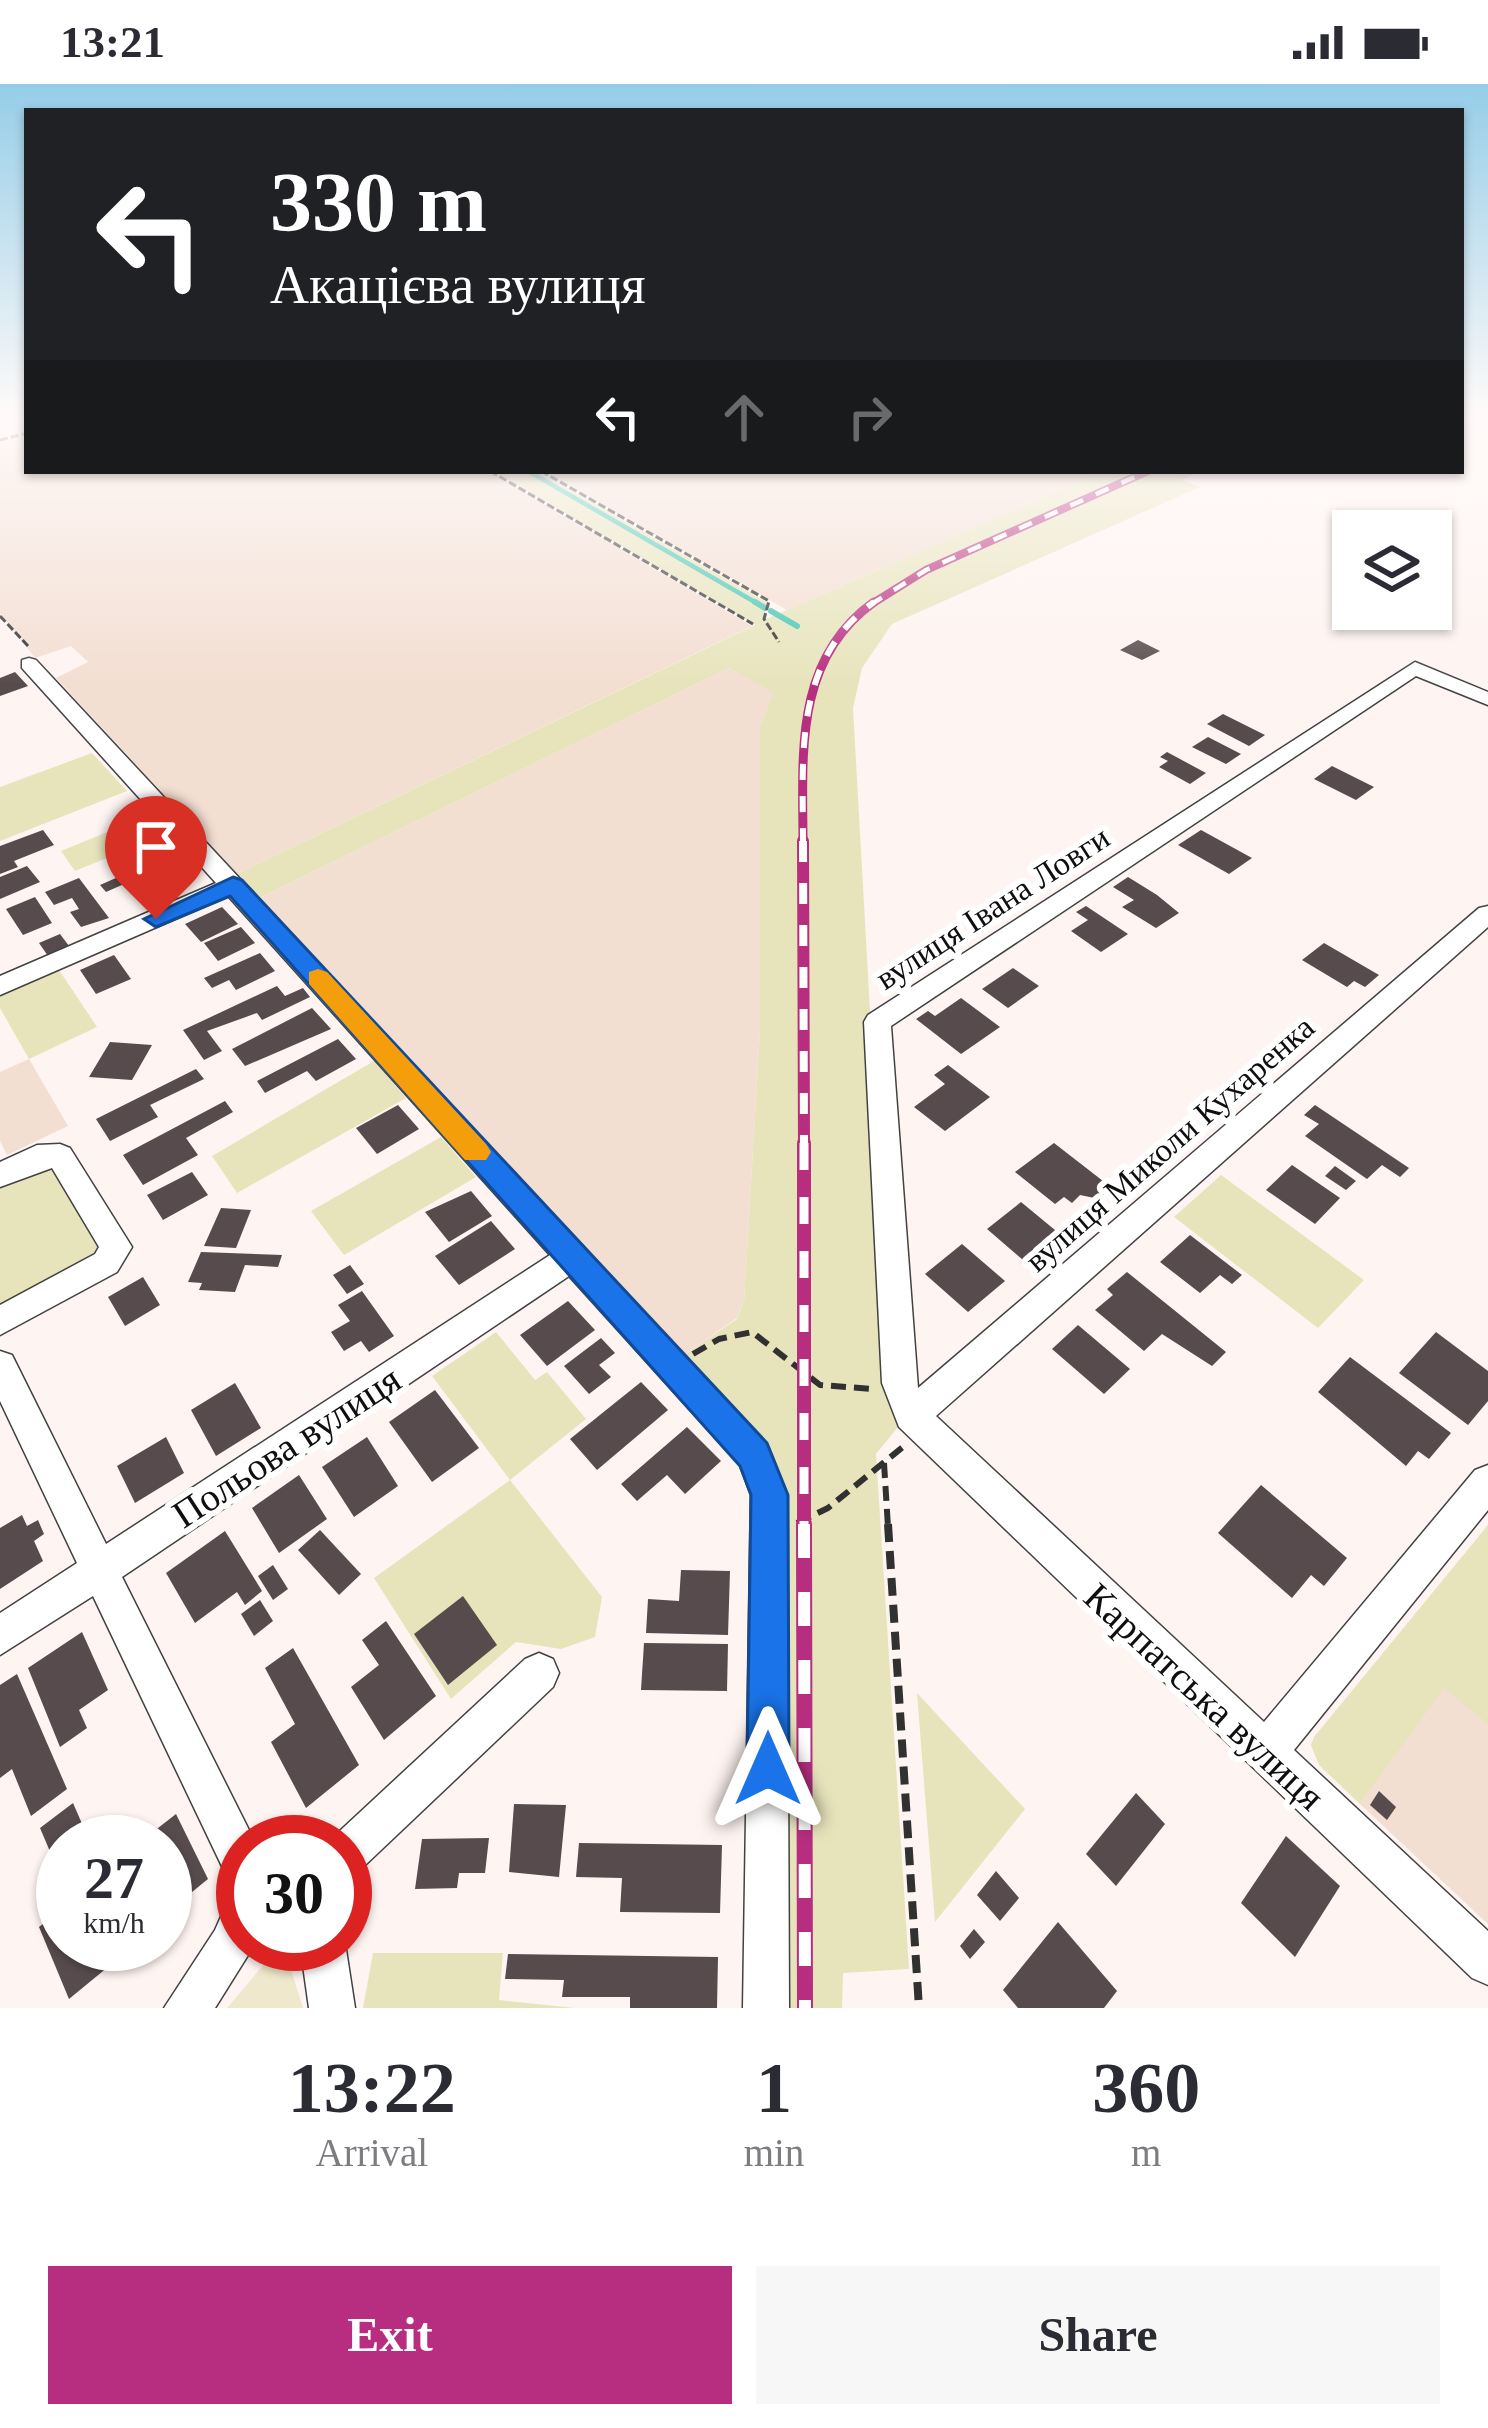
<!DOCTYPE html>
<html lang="en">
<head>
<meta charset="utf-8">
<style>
  body { margin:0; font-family:Georgia,serif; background:#f7f7f7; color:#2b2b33; height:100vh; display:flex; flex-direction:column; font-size:45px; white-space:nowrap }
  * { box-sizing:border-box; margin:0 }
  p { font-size:39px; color:#7c7c81 }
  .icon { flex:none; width:66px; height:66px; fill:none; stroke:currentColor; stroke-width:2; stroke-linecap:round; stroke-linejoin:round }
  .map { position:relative; height:1924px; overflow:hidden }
  .details { display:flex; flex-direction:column; background:#fff; flex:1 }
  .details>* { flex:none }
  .hud { position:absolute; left:24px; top:24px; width:1440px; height:366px; border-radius:0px; box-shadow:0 3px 9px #0004; background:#202124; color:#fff; overflow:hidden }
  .tools { position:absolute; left:1332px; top:426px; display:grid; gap:24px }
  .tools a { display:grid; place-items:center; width:120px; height:120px; border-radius:0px; background:#fff; box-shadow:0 3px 9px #0004; font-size:60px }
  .speed { position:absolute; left:36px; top:1731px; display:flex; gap:24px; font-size:60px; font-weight:700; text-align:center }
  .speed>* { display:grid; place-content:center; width:156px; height:156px; border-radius:50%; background:#fff; box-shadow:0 3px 9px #0004; line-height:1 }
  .speed small { font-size:30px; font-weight:400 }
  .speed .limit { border:18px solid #d22; background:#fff; color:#111 }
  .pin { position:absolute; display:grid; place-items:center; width:102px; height:102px; color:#fff; margin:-123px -51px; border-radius:50% 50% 50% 0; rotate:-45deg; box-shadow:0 0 12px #0007 }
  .pin .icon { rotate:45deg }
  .me { position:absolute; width:132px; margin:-66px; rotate:0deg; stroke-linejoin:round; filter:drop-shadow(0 0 9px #0008) }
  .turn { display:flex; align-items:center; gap:42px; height:252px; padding:0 48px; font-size:54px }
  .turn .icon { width:156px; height:156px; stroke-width:2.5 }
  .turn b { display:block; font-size:84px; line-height:102px }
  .lanes { display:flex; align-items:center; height:114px; padding:0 48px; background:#0003; justify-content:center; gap:60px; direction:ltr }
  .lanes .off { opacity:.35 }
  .eta { display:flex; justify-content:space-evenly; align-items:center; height:204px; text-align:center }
  .eta b { font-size:72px; font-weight:700; line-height:84px }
  .primary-button { display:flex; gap:24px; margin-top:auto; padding:24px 48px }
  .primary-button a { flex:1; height:138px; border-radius:0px; background:#b72e80; color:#fff; font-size:48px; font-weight:700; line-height:138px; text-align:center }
  .primary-button a+a { background:#f7f7f7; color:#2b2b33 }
  .status { display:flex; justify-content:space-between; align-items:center; height:84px; padding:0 60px; background:#fff; direction:ltr }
  .status svg { height:33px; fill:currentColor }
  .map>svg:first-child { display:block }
  .farmland { fill:#f3ded2 }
  .green { fill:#e7e4bc }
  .pitch { fill:#efe8cd }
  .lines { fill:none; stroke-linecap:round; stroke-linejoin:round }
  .stream-far1 { stroke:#43c6b2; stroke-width:4.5 }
  .stream { stroke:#43c6b2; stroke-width:6 }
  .building { fill:#574b4d }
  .minor-casing { stroke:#424242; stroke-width:3 }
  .path-far2 { stroke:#313131; stroke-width:3; stroke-dasharray:8 3; stroke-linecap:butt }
  .path-far1 { stroke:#313131; stroke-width:6; stroke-dasharray:15 8; stroke-linecap:butt }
  .path { stroke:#313131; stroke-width:8; stroke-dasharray:18 9; stroke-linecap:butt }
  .minor { fill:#fff; fill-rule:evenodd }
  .rail-far4-casing { stroke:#b72e80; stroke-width:8 }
  .rail-far3-casing { stroke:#b72e80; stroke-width:9 }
  .rail-far2-casing { stroke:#b72e80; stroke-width:12 }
  .rail-far1-casing { stroke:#b72e80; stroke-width:14 }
  .rail-casing { stroke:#b72e80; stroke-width:16 }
  .rail-far4 { stroke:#fff; stroke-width:4.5; stroke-dasharray:14; stroke-linecap:butt }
  .rail-far3 { stroke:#fff; stroke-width:6; stroke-dasharray:16; stroke-linecap:butt }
  .rail-far2 { stroke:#fff; stroke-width:8; stroke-dasharray:21; stroke-linecap:butt }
  .rail-far1 { stroke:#fff; stroke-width:9; stroke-dasharray:27; stroke-linecap:butt }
  .rail { stroke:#fff; stroke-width:12; stroke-dasharray:34; stroke-linecap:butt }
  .route { fill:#1a73e8; stroke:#114b97; stroke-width:3 }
  .slow { fill:#f59e0b }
  .labels { text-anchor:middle; stroke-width:12; stroke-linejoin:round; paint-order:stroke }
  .street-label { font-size:33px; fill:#0f0f0f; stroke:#fff }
  .near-street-label { font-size:39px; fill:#0f0f0f; stroke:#fff }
</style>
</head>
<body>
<div class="status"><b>13:21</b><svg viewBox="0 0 49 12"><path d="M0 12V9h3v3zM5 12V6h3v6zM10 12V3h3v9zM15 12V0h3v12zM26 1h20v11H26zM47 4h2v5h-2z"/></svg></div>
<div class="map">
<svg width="1488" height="1924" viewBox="0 0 1488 1924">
  <rect width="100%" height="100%" fill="#fef4f1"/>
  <!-- farmland -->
  <g class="farmland">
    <path d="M27 350V387H487L752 542 237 790 56 594 88 578 71 562 35 574 0 529V357Z"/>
    <path d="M545 387H1103L787 526Z"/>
    <path d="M729 584 775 609 760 643V946L744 1217 737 1234 682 1272 259 814Z"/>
    <path d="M29 975 68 1042 7 1071 0 1057V988Z"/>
    <path d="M1444 1603 1488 1641V1840L1360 1720Z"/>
  </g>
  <!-- green -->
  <g class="green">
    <path d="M494 387H537L768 519 762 537 1103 387H1200L1182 396 1200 403 892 540 862 584 853 624 891 1301 902 1338 876 1370 909 1885 843 1889 842 1924H776L780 1400 682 1272 737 1235 744 1217 760 946V643L774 609 729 584 259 814 237 790 755 541Z"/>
    <path d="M92 669 127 707 0 757V703Z"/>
    <path d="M156 728 173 747 75 787 61 767Z"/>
    <path d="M59 886 97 943 29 975 0 924V912Z"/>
    <path d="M374 977 406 1014 237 1109 212 1072Z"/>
    <path d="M441 1053 476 1093 344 1171 311 1127Z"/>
    <path d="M45 1071 114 1158 0 1237V1091Z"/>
    <path d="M1221 1091 1364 1196 1318 1244 1174 1133Z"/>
    <path d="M496 1248 535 1296 547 1288 586 1335 510 1396 602 1513 595 1553 561 1565 516 1558 451 1615 374 1494 510 1396 432 1292Z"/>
    <path d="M1488 1441V1641L1444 1604 1360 1720 1319 1681 1311 1661 1314 1653Z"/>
    <path d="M917 1609 1025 1725 935 1838Z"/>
    <path d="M373 1869H503L499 1916 574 1924H363Z"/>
  </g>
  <!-- pitch -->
  <path class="pitch" d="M283 1860 303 1924H227L281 1860Z"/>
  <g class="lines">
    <!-- stream-far1 -->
    <path class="stream-far1" d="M528 387 760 521"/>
    <!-- stream -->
    <g class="stream">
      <path d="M755 518 765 524"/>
      <path d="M771 527 797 542"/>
    </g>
  </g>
  <!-- building -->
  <g class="building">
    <path d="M1138 556 1160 567 1142 576 1120 566Z"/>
    <path d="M15 588 28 602 0 612V594Z"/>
    <path d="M1223 630 1265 651 1249 662 1207 640Z"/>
    <path d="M1208 653 1241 670 1226 680 1192 663Z"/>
    <path d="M1167 668 1206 689 1190 700 1159 683 1168 677 1160 673Z"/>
    <path d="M1332 682 1374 703 1356 716 1314 695Z"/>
    <path d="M43 746 54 761 14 777 18 783 0 790V762Z"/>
    <path d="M1201 746 1252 774 1229 790 1178 761Z"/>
    <path d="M170 757 185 773 106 808 100 801 141 783 133 773Z"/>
    <path d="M181 780 193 795 150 813 138 797Z"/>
    <path d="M27 782 40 798 0 815V793Z"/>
    <path d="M1128 793 1157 811 1179 829 1156 844 1122 823 1134 816 1113 803Z"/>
    <path d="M79 794 109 834 81 843 70 828 79 825 72 814 54 821 45 808Z"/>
    <path d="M35 813 52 839 23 851 6 825Z"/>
    <path d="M1086 822 1128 850 1101 868 1071 847 1088 836 1076 828Z"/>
    <path d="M222 823 238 840 201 858 185 840Z"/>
    <path d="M241 843 255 859 218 877 204 859Z"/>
    <path d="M60 850 69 862 48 872 39 859Z"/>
    <path d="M1324 859 1379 891 1365 903 1354 897 1347 903 1302 876Z"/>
    <path d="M260 869 275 887 236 906 229 896 212 904 204 894Z"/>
    <path d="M114 871 131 895 96 910 80 886Z"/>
    <path d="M1013 884 1039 902 1008 924 982 905Z"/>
    <path d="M277 902 285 912 303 904 310 913 262 936 257 929 207 947 222 967 204 976 183 946Z"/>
    <path d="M961 914 1000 943 961 970 916 935 928 927 935 932Z"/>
    <path d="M312 924 331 945 245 982 232 965Z"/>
    <path d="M338 955 356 975 316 997 307 987 265 1009 257 997Z"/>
    <path d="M110 958 152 961 132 996 89 993Z"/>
    <path d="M948 981 990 1013 945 1047 914 1023 945 1000 934 991Z"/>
    <path d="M196 985 204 995 150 1021 158 1033 110 1057 96 1035Z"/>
    <path d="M225 1017 233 1028 186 1054 198 1071 143 1101 123 1071Z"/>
    <path d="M398 1021 419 1045 377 1070 356 1044Z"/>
    <path d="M1315 1021 1409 1084 1400 1093 1382 1081 1367 1095 1305 1052 1319 1040 1304 1031Z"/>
    <path d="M1054 1059 1112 1104 1099 1115 1080 1111 1072 1119 1064 1113 1055 1120 1015 1088Z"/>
    <path d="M1292 1081 1340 1114 1315 1140 1266 1106Z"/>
    <path d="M1335 1082 1356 1097 1346 1106 1325 1092Z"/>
    <path d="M192 1088 208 1111 163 1136 147 1111Z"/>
    <path d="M471 1107 492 1132 449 1158 425 1128Z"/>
    <path d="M1021 1118 1061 1151 1023 1176 987 1145Z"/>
    <path d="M221 1124 251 1126 236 1164 204 1162Z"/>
    <path d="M491 1137 515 1165 459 1201 435 1172Z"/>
    <path d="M1190 1151 1242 1191 1232 1200 1220 1191 1200 1209 1160 1178Z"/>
    <path d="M962 1160 1005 1197 968 1228 925 1190Z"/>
    <path d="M201 1168 282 1171 278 1183 245 1181 235 1208 199 1206 202 1199 188 1198Z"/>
    <path d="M350 1181 364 1200 347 1210 333 1191Z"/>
    <path d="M1127 1188 1226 1268 1212 1282 1162 1250 1144 1267 1095 1226 1113 1211 1107 1205Z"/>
    <path d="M143 1193 160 1221 125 1242 108 1213Z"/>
    <path d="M362 1207 394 1252 369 1268 361 1257 344 1267 331 1248 350 1237 338 1221Z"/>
    <path d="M568 1217 595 1246 547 1282 520 1251Z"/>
    <path d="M1078 1241 1130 1285 1104 1310 1052 1265Z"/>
    <path d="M1436 1248 1488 1287V1317L1468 1341 1399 1289Z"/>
    <path d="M601 1254 615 1269 599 1281 611 1293 589 1310 564 1282Z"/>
    <path d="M1350 1273 1451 1349 1429 1375 1418 1367 1406 1382 1318 1308Z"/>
    <path d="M641 1298 668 1326 597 1386 570 1355Z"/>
    <path d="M235 1299 261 1344 216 1372 191 1326Z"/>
    <path d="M435 1306 479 1364 432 1398 389 1338Z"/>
    <path d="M687 1343 721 1377 685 1410 667 1391 637 1417 621 1400Z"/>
    <path d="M166 1353 184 1389 135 1419 117 1382Z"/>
    <path d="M367 1353 398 1402 354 1433 322 1383Z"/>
    <path d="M299 1391 327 1435 279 1469 252 1424Z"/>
    <path d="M1261 1401 1347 1474 1324 1502 1311 1491 1292 1514 1218 1449Z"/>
    <path d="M22 1431 27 1442 38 1436 44 1450 34 1457 43 1477 0 1505V1444Z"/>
    <path d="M320 1446 361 1490 339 1511 298 1466Z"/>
    <path d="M225 1447 262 1507 245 1521 237 1508 195 1539 166 1489Z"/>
    <path d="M273 1481 288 1505 273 1516 258 1492Z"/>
    <path d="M681 1486 730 1487 728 1551 646 1549 648 1515 679 1517Z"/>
    <path d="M463 1512 497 1561 448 1601 414 1550Z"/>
    <path d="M260 1516 273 1537 254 1552 241 1530Z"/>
    <path d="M386 1537 436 1612 384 1656 351 1603 379 1581 362 1556Z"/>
    <path d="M82 1548 108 1606 79 1626 87 1644 60 1663 28 1584Z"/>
    <path d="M644 1559 728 1560 727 1607 641 1606Z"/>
    <path d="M293 1564 359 1681 306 1724 271 1658 295 1640 265 1584Z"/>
    <path d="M17 1590 67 1705 31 1732 12 1685 0 1694V1601Z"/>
    <path d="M1379 1707 1396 1723 1387 1736 1370 1721Z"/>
    <path d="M1136 1709 1165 1740 1116 1802 1086 1770Z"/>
    <path d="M73 1719 90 1758H63V1798L40 1744Z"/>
    <path d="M514 1720 566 1721 559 1793 509 1788Z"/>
    <path d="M176 1730 208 1795 165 1830V1758H140Z"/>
    <path d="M1286 1752 1340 1802 1295 1873 1241 1819Z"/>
    <path d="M489 1754 485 1789H459L457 1804 415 1805 422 1755Z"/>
    <path d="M579 1759 722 1761 720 1829 620 1828 622 1794 576 1793Z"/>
    <path d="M996 1787 1019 1814 1000 1837 977 1811Z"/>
    <path d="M63 1824V1860H136L69 1915 39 1843Z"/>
    <path d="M1058 1838 1117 1907 1104 1924H1018L1003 1906Z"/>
    <path d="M974 1845 985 1858 970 1875 960 1862Z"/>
    <path d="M508 1870 718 1873 717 1924H630V1913H562L564 1896 505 1895Z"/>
  </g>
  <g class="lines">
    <defs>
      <g id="minor">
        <path d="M29 574 36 576 766 1359 787 1411 789 1924H743L751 1411 740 1381 569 1192 122 1493 255 1758H243V1802L228 1795 93 1512 0 1571V1529L77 1479 0 1317V1267L12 1271 106 1460 550 1171 228 812 0 911V892L216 799 22 584V576Z"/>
        <path d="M1415 578 1488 608V621L1416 592 891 942 918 1304 1479 824 1488 822V843L936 1332 1264 1638 1475 1386 1488 1381V1426L1294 1666 1488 1847V1901L1472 1894 899 1343 882 1299 864 938 868 931Z"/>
        <path d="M60 1060 70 1064 132 1163 117 1188 0 1251V1221L95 1170 99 1163 52 1084 0 1103V1078L37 1061Z"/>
        <path d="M539 1569 553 1575 559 1589 553 1603 360 1786 345 1793V1758L330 1756 525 1575Z"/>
        <path d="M243 1813V1860H255L215 1924H164L215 1846 227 1819Z"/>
        <path d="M300 1860 345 1859 355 1924H309Z"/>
      </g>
    </defs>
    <!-- minor casing -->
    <use href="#minor" class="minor-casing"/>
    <!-- path-far2 -->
    <g class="path-far2">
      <path d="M0 356 27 349"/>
      <path d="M490 387 753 540"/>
      <path d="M541 387 769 517 764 535 779 558"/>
      <path d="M0 532 29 563"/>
    </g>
    <!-- path-far1 -->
    <g class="path-far1">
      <path d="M693 1270 719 1255 752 1248 820 1301 872 1305"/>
      <path d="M884 1379 888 1443"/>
      <path d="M797 1439 828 1424 904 1362"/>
    </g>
    <!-- path -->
    <path class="path" d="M888 1440 919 1924"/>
    <!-- minor -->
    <use href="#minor" class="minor"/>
    <defs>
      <path id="rail-far4" d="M870 521 926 486 1148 387"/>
      <path id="rail-far3" d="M803 760C803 672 793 576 874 518"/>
      <path id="rail-far2" d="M803 757 804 1062"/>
      <path id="rail-far1" d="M804 1059V1443"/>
      <path id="rail" d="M804 1440 805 1924"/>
    </defs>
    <!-- rail-far4 casing -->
    <use href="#rail-far4" class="rail-far4-casing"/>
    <!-- rail-far3 casing -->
    <use href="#rail-far3" class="rail-far3-casing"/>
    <!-- rail-far2 casing -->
    <use href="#rail-far2" class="rail-far2-casing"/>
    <!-- rail-far1 casing -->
    <use href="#rail-far1" class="rail-far1-casing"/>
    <!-- rail casing -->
    <use href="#rail" class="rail-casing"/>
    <!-- rail-far4 -->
    <use href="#rail-far4" class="rail-far4"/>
    <!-- rail-far3 -->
    <use href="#rail-far3" class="rail-far3"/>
    <!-- rail-far2 -->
    <use href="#rail-far2" class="rail-far2"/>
    <!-- rail-far1 -->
    <use href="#rail-far1" class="rail-far1"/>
    <!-- rail -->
    <use href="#rail" class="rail"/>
  </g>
  <!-- sky -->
  <linearGradient id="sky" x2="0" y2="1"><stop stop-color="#95cde8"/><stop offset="0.55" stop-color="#fffaf9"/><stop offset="1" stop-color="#fffaf9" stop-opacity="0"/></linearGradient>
  <rect width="1488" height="600" fill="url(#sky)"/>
  <!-- route -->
  <path class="route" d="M233 793 242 796 767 1359 788 1411 789 1685 783 1700 768 1706 753 1700 747 1685 751 1411 740 1382 230 812 156 843 144 835Z"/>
  <!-- slow -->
  <path class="slow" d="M318 885 327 888 486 1060 491 1068 486 1076H465L309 900V888Z"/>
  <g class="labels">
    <!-- street labels -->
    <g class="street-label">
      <text transform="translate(992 823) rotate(-33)" y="12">вулиця Івана Ловги</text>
      <text transform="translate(1169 1059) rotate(-41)" y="12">вулиця Миколи Кухаренка</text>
    </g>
    <!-- near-street labels -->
    <g class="near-street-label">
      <text transform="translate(286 1362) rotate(-33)" y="14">Польова вулиця</text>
      <text transform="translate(1205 1612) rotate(43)" y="14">Карпатська вулиця</text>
    </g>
  </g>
</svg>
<div class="tools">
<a><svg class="icon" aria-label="layers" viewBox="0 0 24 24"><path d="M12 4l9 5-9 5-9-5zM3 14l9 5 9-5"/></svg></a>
</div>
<div class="speed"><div>27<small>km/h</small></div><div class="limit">30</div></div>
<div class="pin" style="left:156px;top:835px;background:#d93025"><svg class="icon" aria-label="arrive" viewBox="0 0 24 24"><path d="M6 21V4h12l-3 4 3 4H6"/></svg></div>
<svg class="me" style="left:768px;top:1685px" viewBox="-20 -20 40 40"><path d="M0-17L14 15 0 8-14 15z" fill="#1a73e8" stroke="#fff" stroke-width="4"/></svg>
<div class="hud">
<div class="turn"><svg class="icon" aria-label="left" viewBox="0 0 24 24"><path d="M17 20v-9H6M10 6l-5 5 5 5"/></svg><div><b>330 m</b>Акацієва вулиця</div></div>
<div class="lanes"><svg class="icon" aria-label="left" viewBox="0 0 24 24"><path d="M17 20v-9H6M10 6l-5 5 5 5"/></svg><svg class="icon off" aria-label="ahead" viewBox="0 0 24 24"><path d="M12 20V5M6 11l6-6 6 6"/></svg><svg class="icon off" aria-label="right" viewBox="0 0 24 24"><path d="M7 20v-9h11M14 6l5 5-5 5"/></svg></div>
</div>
</div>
<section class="details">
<div class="eta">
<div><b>13:22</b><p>Arrival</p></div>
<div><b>1</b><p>min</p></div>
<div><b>360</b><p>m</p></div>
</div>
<div class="primary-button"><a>Exit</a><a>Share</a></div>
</section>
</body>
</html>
